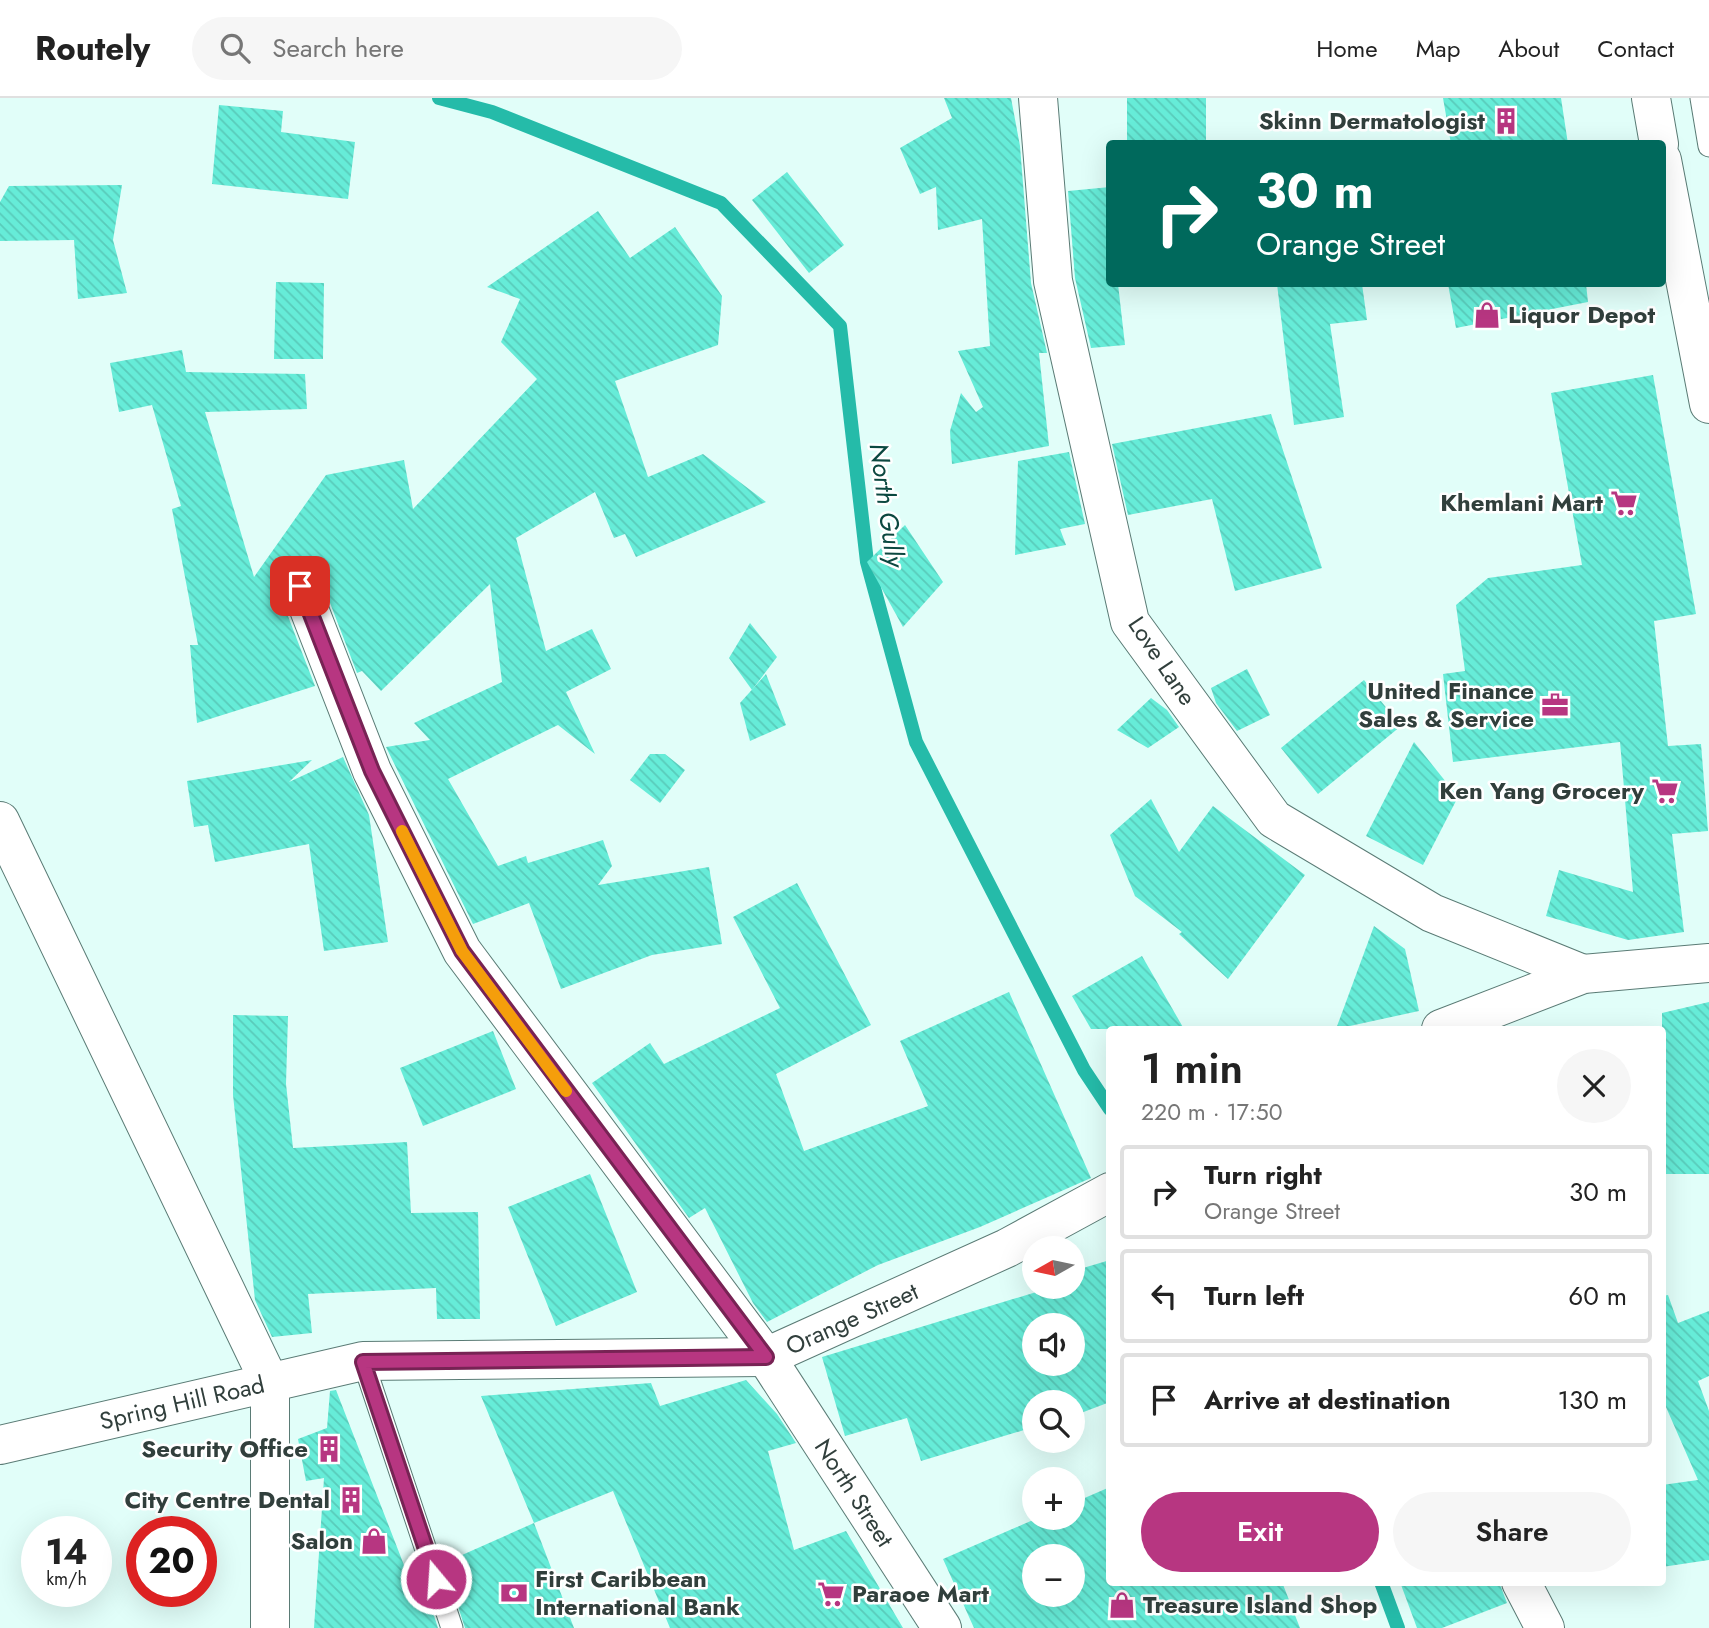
<!DOCTYPE html>
<html lang="en">
<head>
<meta charset="utf-8">
<style>
  body { margin:0; font-family:Jost,sans-serif; background:#f6f6f6; color:#222; height:100vh; display:flex; flex-direction:column; font-size:26px; white-space:nowrap }
  * { box-sizing:border-box; margin:0 }
  p { font-size:23px; color:#767676 }
  .icon { flex:none; width:38px; height:38px; fill:none; stroke:currentColor; stroke-width:2; stroke-linecap:round; stroke-linejoin:round }
  .map { position:relative; flex:1; overflow:hidden }
  .sheet { position:absolute; left:1106px; top:928px; width:560px; height:560px; display:flex; flex-direction:column; background:#fff; border-radius:7px; box-shadow:0 7px 28px #0002 }
  .sheet>* { flex:none }
  .top-card { position:absolute; left:1106px; top:42px; width:560px; height:147px; border-radius:7px; box-shadow:0 7px 28px #0002; background:#00695c; color:#fff; overflow:hidden }
  .needle { width:46px; rotate:261deg }
  .fabs { position:absolute; left:1022px; top:1138px; display:grid; gap:14px }
  .fabs a { display:grid; place-items:center; width:63px; height:63px; border-radius:50%; background:#fff; box-shadow:0 7px 28px #0002; font-size:35px }
  .speed { position:absolute; left:21px; top:1418px; display:flex; gap:14px; font-size:35px; font-weight:700; text-align:center }
  .speed>* { display:grid; place-content:center; width:91px; height:91px; border-radius:50%; background:#fff; box-shadow:0 7px 28px #0002; line-height:1 }
  .speed small { font-size:18px; font-weight:400 }
  .speed .limit { border:10px solid #d22; background:#fff; color:#111 }
  .pin { position:absolute; display:grid; place-items:center; width:60px; height:60px; color:#fff; margin:-30px; border-radius:14px; box-shadow:0 4px 10px #0006 }
  .me { position:absolute; width:77px; margin:-38px; rotate:342deg; stroke-linejoin:round; filter:drop-shadow(0 0 5px #0008) }
  .turn { display:flex; align-items:center; gap:24px; height:147px; padding:0 35px; font-size:32px }
  .turn .icon { width:91px; height:91px; stroke-width:2.5 }
  .turn b { display:block; font-size:49px; line-height:60px }
  .round { display:grid; place-items:center; flex:none; width:74px; height:74px; border-radius:37px; background:#f6f6f6 }
  .head { display:flex; align-items:center; justify-content:space-between; height:119px; padding:0 35px }
  h1 { font-size:42px; font-weight:600; line-height:52px }
  .cta { display:flex; gap:14px; margin-top:auto; padding:14px 35px }
  .cta a { flex:1; height:80px; border-radius:42px; background:#b73681; color:#fff; font-size:28px; font-weight:600; line-height:80px; text-align:center }
  .cta a+a { background:#f6f6f6; color:#222 }
  ul { padding:0; list-style:none }
  li { display:flex; align-items:center; gap:21px; height:94px; margin:0 14px 10px; padding:0 21px; border:4px solid #e0e0e0; border-radius:7px }
  li div { flex:1 }
  li b { display:block; font-size:26px }
  li em { font-style:normal }
  header { display:flex; align-items:center; gap:42px; box-sizing:border-box; height:98px; padding:0 35px; background:#fff; border-bottom:2px solid #e0e0e0 }
  header strong { font-size:33px }
  nav { display:flex; gap:38px; margin-inline-start:auto; font-size:24px }
  .search { width:490px; height:63px; background:#f6f6f6; display:flex; align-items:center; gap:18px; box-sizing:border-box; padding:0 24px; border-radius:38px; color:#767676; font-size:26px }
  .map>svg:first-child { display:block }
  .lines { fill:none; stroke-linecap:round; stroke-linejoin:round }
  .stream { stroke:#25bba9; stroke-width:14 }
  .building { fill:url(#building-back-hatch); fill-rule:evenodd }
  .lane-casing { stroke:#5a7b75; stroke-width:23 }
  .street-casing { stroke:#5a7b75; stroke-width:40 }
  .secondary-casing { stroke:#5a7b75; stroke-width:40 }
  .lane { stroke:#fff; stroke-width:21 }
  .street { stroke:#fff; stroke-width:38 }
  .secondary { stroke:#fff; stroke-width:38 }
  .route-casing { stroke:#772354; stroke-width:18 }
  .route { stroke:#b73681; stroke-width:12 }
  .slow { stroke:#f59e0b; stroke-width:12 }
  .labels { text-anchor:middle; stroke-width:5; stroke-linejoin:round; paint-order:stroke }
  .poi-label { font-size:24px; font-weight:bold; fill:#313f3c; stroke:#fff; text-anchor:end }
  .street-label { font-size:24px; fill:#313f3c; stroke:#fff }
  .water-label { font-size:26px; font-style:italic; fill:#0b4840; stroke:#fff }
</style>
</head>
<body>
<header>
<strong>Routely</strong>
<div class="search"><svg class="icon" aria-label="search" viewBox="0 0 24 24"><circle cx="10" cy="10" r="6"/><path d="M15 15l6 6"/></svg>Search here</div>
<nav><a>Home</a><a>Map</a><a>About</a><a>Contact</a></nav>
</header>
<div class="map">
<svg width="1709" height="1530" viewBox="0 0 1709 1530">
  <defs>
    <pattern id="building-back-hatch" width="6" height="6" patternUnits="userSpaceOnUse" patternTransform="scale(1.75)"><rect width="6" height="6" fill="#66ecd8"/><path d="M-1 5l2 2M0 0l6 6M5-1l2 2" fill="none" stroke="#59cbba"/></pattern>
  </defs>
  <rect width="100%" height="100%" fill="#e1fef9"/>
  <g class="lines">
    <!-- stream -->
    <g class="stream">
      <path d="M439 0 492 14 721 105 840 228 867 464 916 644 1084 972 1110 1011"/>
      <path d="M1381 1484 1398 1530"/>
    </g>
  </g>
  <!-- building -->
  <g class="building">
    <path d="M944 0H1011L1020 48 1031 185 1047 255H1039L1049 348 952 366 950 333 961 295 976 314 983 309 958 253 990 248 982 121 938 132 936 89 920 96 900 50 952 20Z"/>
    <rect x="1127" y="0" width="79" height="46"/>
    <path d="M1443 0H1561L1568 46H1451Z"/>
    <path d="M219 7 283 13 281 34 355 44 348 101 212 86Z"/>
    <path d="M787 74 844 147 809 175 752 102Z"/>
    <path d="M122 87 113 142 127 195 78 201 74 142 0 143V104L9 88Z"/>
    <path d="M1110 89V186H1118L1125 247 1091 250 1075 180 1068 93Z"/>
    <path d="M598 113 630 160 675 129 722 198 718 247 615 283 648 379 703 356 766 404 636 459 625 436 614 440 595 394 516 440 546 553 592 531 611 571 566 594 595 656 558 627 448 681 498 768 526 758 528 765 603 742 612 768 598 787 709 769 722 846 652 857 561 891 529 805 473 826 386 649 430 642 414 625 502 584 490 486 381 593 362 573 357 575 320 479 313 471 304 467 291 468 283 475 279 484V495L315 588 197 625 190 547H198L172 411 181 408 152 307 119 314 110 265 182 252 186 274 305 276 307 311 205 314 254 479 326 377 404 362 413 411 537 281 501 244 520 201 487 189Z"/>
    <path d="M276 184 324 185 323 261H274Z"/>
    <path d="M1277 186H1362L1367 222 1330 226 1344 319 1294 327Z"/>
    <path d="M1448 186H1586L1588 204 1456 230Z"/>
    <path d="M1653 277 1696 516 1654 523 1668 648 1701 646 1708 733 1672 736 1684 834 1628 842 1546 818 1559 772 1633 794 1620 644 1453 664 1443 576 1465 573 1456 507 1488 480 1582 467 1551 295Z"/>
    <path d="M1271 316 1322 470 1235 493 1212 401 1128 417 1112 346Z"/>
    <path d="M1069 354 1085 426 1060 431 1066 447 1015 457 1018 363Z"/>
    <path d="M905 427 943 484 903 529 867 464Z"/>
    <path d="M750 525 777 559 752 592 729 560Z"/>
    <path d="M1247 571 1270 617 1237 633 1216 605 1211 590Z"/>
    <path d="M766 576 786 627 750 643 740 605Z"/>
    <path d="M1364 582 1401 628 1318 696 1281 650Z"/>
    <path d="M1151 600 1167 612 1179 629 1148 650 1117 632Z"/>
    <path d="M1414 644 1458 699 1423 767 1366 738Z"/>
    <path d="M650 656H665L685 672 660 705 630 682Z"/>
    <path d="M343 659 369 717 388 844 324 853 309 746 215 764 208 727 194 729 187 683 312 662 289 684Z"/>
    <path d="M1151 701 1179 754 1213 708 1305 777 1228 881 1179 836 1182 834 1135 798 1110 737Z"/>
    <path d="M797 785 871 927 776 976 804 1053 928 1008 900 943 1009 894 1091 1080 980 1129 878 1167 767 1224 753 1205 705 1110 689 1120 592 985 650 945 664 966 780 910 733 819Z"/>
    <path d="M1374 828 1405 851 1419 913 1336 931Z"/>
    <path d="M1142 858 1184 931H1091L1072 898Z"/>
    <path d="M1709 904V1076H1662V915Z"/>
    <path d="M233 917 288 918 286 986 293 1050 407 1044 411 1115 478 1114 480 1221H437L436 1190 308 1196 312 1235 272 1239 255 1202 233 997Z"/>
    <path d="M493 933 516 991 423 1028 400 970Z"/>
    <path d="M590 1076 637 1194 556 1228 508 1109Z"/>
    <path d="M1110 1162V1304L1073 1318V1304H1034V1329L921 1363 907 1320 845 1338 822 1259 1056 1188H1073V1173ZM1034 1227H1073V1265H1034Z"/>
    <path d="M1668 1197 1678 1225 1709 1213V1278L1698 1283 1709 1313V1462L1662 1469V1387L1698 1382 1662 1300V1198Z"/>
    <path d="M746 1282 777 1316 796 1345 768 1353 794 1452 846 1433 903 1530H670L613 1393 534 1425 481 1298 651 1285 660 1308Z"/>
    <path d="M336 1292 409 1480 420 1475 438 1530H314L324 1380 306 1383 298 1341 327 1330 330 1293Z"/>
    <path d="M1110 1389V1484H1282L1300 1530H974L943 1461 1040 1419H1073V1405ZM1034 1458H1073V1496H1034Z"/>
    <path d="M534 1425 574 1530H465L444 1465Z"/>
    <path d="M1400 1484H1499L1507 1505 1442 1530H1417Z"/>
  </g>
  <g class="lines">
    <defs>
      <g id="lane">
        <path d="M1701 0 1709 48"/>
        <path d="M363 1263 452 1530"/>
      </g>
      <g id="street">
        <path d="M1038 0 1053 183 1130 524 1274 721 1432 815 1583 876"/>
        <path d="M300 488 372 673 462 853 766 1259"/>
        <path d="M0 723 270 1285V1530"/>
        <path d="M1521 1484 1545 1530"/>
      </g>
      <g id="secondary">
        <path d="M1651 0 1659 46"/>
        <path d="M1662 62 1709 306"/>
        <path d="M1441 931 1583 876 1709 865"/>
        <path d="M766 1259 942 1530"/>
        <path d="M0 1347 363 1263 766 1259 1007 1150 1110 1094"/>
      </g>
    </defs>
    <!-- lane casing -->
    <use href="#lane" class="lane-casing"/>
    <!-- street casing -->
    <use href="#street" class="street-casing"/>
    <!-- secondary casing -->
    <use href="#secondary" class="secondary-casing"/>
    <!-- lane -->
    <use href="#lane" class="lane"/>
    <!-- street -->
    <use href="#street" class="street"/>
    <!-- secondary -->
    <use href="#secondary" class="secondary"/>
  </g>
  <g class="lines">
    <defs>
      <path id="route" d="M300 488 372 673 462 853 766 1259 363 1264 436 1481"/>
    </defs>
    <!-- route casing -->
    <use href="#route" class="route-casing"/>
    <!-- route -->
    <use href="#route" class="route"/>
    <!-- slow -->
    <path class="slow" d="M402 733 462 853 566 993"/>
  </g>
  <!-- icons -->
  <defs>
    <symbol id="building-bare" viewBox="-9 -9 18 18"><path d="M-4-6H4V6H1V3H-1V6H-4ZM-2.5-4.3h1.7v1.8h-1.7ZM.8-4.3h1.7v1.8H.8ZM-2.5-1h1.7V.8h-1.7ZM.8-1h1.7V.8H.8Z" fill="#b73681" stroke="#fff" stroke-width="2.5" paint-order="stroke"/></symbol>
    <symbol id="shop-bare" viewBox="-9 -9 18 18"><path d="M-5-2.5h2.3a2.7 3.5 0 0 1 5.4 0H5L5.5 6h-11ZM-1.5-2.5h3a1.5 2.3 0 0 0-3 0Z" fill="#b73681" stroke="#fff" stroke-width="2.5" paint-order="stroke"/></symbol>
    <symbol id="supermarket-bare" viewBox="-9 -9 18 18"><path d="M-6-5.5h2.5l.6 2H6L4.5 2H-2.5L-4.4-4H-6ZM-1.5 3.2a1.3 1.3 0 1 0 .1 0ZM3 3.2a1.3 1.3 0 1 0 .1 0Z" fill="#b73681" stroke="#fff" stroke-width="2.5" paint-order="stroke"/></symbol>
    <symbol id="office-bare" viewBox="-9 -9 18 18"><path d="M-6-3h4V-5.5h4V-3h4V5H-6ZM-1-4.5V-3h2v-1.5ZM-6 0V1H6V0Z" fill="#b73681" stroke="#fff" stroke-width="2.5" paint-order="stroke"/></symbol>
    <symbol id="bank-bare" viewBox="-9 -9 18 18"><path d="M-6-4H6V4H-6ZM0-2.3a2.3 2.3 0 1 0 0 4.6a2.3 2.3 0 1 0 0-4.6Z" fill="#b73681" stroke="#fff" stroke-width="2.5" paint-order="stroke"/></symbol>
  </defs>
  <g fill-rule="evenodd">
    <use href="#building-bare" x="1487" y="4" width="38" height="38"/>
    <use href="#shop-bare" x="1468" y="198" width="38" height="38"/>
    <use href="#supermarket-bare" x="1605" y="386" width="38" height="38"/>
    <use href="#office-bare" x="1536" y="588" width="38" height="38"/>
    <use href="#supermarket-bare" x="1646" y="674" width="38" height="38"/>
    <use href="#building-bare" x="310" y="1332" width="38" height="38"/>
    <use href="#building-bare" x="332" y="1383" width="38" height="38"/>
    <use href="#shop-bare" x="355" y="1424" width="38" height="38"/>
    <use href="#bank-bare" x="495" y="1476" width="38" height="38"/>
    <use href="#supermarket-bare" x="812" y="1477" width="38" height="38"/>
    <use href="#shop-bare" x="1103" y="1488" width="38" height="38"/>
  </g>
  <g class="labels">
    <!-- poi labels -->
    <g class="poi-label">
      <text x="1485" y="31">Skinn Dermatologist</text>
      <text x="1508" y="225" text-anchor="start">Liquor Depot</text>
      <text x="1603" y="413">Khemlani Mart</text>
      <text x="1534" y="601">United Finance<tspan x="1534" dy="28">Sales &amp; Service</tspan></text>
      <text x="1644" y="701">Ken Yang Grocery</text>
      <text x="308" y="1359">Security Office</text>
      <text x="330" y="1410">City Centre Dental</text>
      <text x="353" y="1451">Salon</text>
      <text x="535" y="1489" text-anchor="start">First Caribbean<tspan x="535" dy="28">International Bank</tspan></text>
      <text x="852" y="1504" text-anchor="start">Paraoe Mart</text>
      <text x="1143" y="1515" text-anchor="start">Treasure Island Shop</text>
    </g>
    <!-- street labels -->
    <g class="street-label">
      <text transform="translate(1162 563) rotate(56)" y="8">Love Lane</text>
      <text transform="translate(852 1221) rotate(-24)" y="8">Orange Street</text>
      <text transform="translate(182 1305) rotate(-13)" y="8">Spring Hill Road</text>
      <text transform="translate(854 1395) rotate(57)" y="8">North Street</text>
    </g>
    <!-- water labels -->
    <g class="water-label">
      <text transform="translate(887 407) rotate(82)" y="9">North Gully</text>
    </g>
  </g>
</svg>
<div class="fabs">
<a><svg class="needle" viewBox="-14 -14 28 28"><path d="M0-13l5 13h-10z" fill="#e53935"/><path d="M0 13l5-13h-10z" fill="#767676"/></svg></a>
<a><svg class="icon" aria-label="sound" viewBox="0 0 24 24"><path d="M4 9h4l5-4v14l-5-4H4zM17 9q2 3 0 6"/></svg></a>
<a><svg class="icon" aria-label="search" viewBox="0 0 24 24"><circle cx="10" cy="10" r="6"/><path d="M15 15l6 6"/></svg></a>
<a>+</a>
<a>−</a>
</div>
<div class="speed"><div>14<small>km/h</small></div><div class="limit">20</div></div>
<div class="pin" style="left:300px;top:488px;background:#d93025"><svg class="icon" aria-label="arrive" viewBox="0 0 24 24"><path d="M6 21V4h12l-3 4 3 4H6"/></svg></div>
<svg class="me" style="left:436px;top:1481px" viewBox="-20 -20 40 40"><circle r="17" fill="#b73681" stroke="#fff" stroke-width="3"/><path d="M0-11L8 9 0 5-8 9z" fill="#fff"/></svg>
<div class="top-card">
<div class="turn"><svg class="icon" aria-label="right" viewBox="0 0 24 24"><path d="M7 20v-9h11M14 6l5 5-5 5"/></svg><div><b>30 m</b>Orange Street</div></div>
</div>
<section class="sheet">
<div class="head"><div><h1>1 min</h1><p>220 m · 17:50</p></div><a class="round"><svg class="icon" aria-label="close" viewBox="0 0 24 24"><path d="M6 6l12 12M18 6L6 18"/></svg></a></div>
<ul>
<li><svg class="icon" aria-label="right" viewBox="0 0 24 24"><path d="M7 20v-9h11M14 6l5 5-5 5"/></svg><div><b>Turn right</b><p>Orange Street</p></div><em>30 m</em></li>
<li><svg class="icon" aria-label="left" viewBox="0 0 24 24"><path d="M17 20v-9H6M10 6l-5 5 5 5"/></svg><div><b>Turn left</b></div><em>60 m</em></li>
<li><svg class="icon" aria-label="arrive" viewBox="0 0 24 24"><path d="M6 21V4h12l-3 4 3 4H6"/></svg><div><b>Arrive at destination</b></div><em>130 m</em></li>
</ul>
<div class="cta"><a>Exit</a><a>Share</a></div>
</section>
</div>
</body>
</html>
